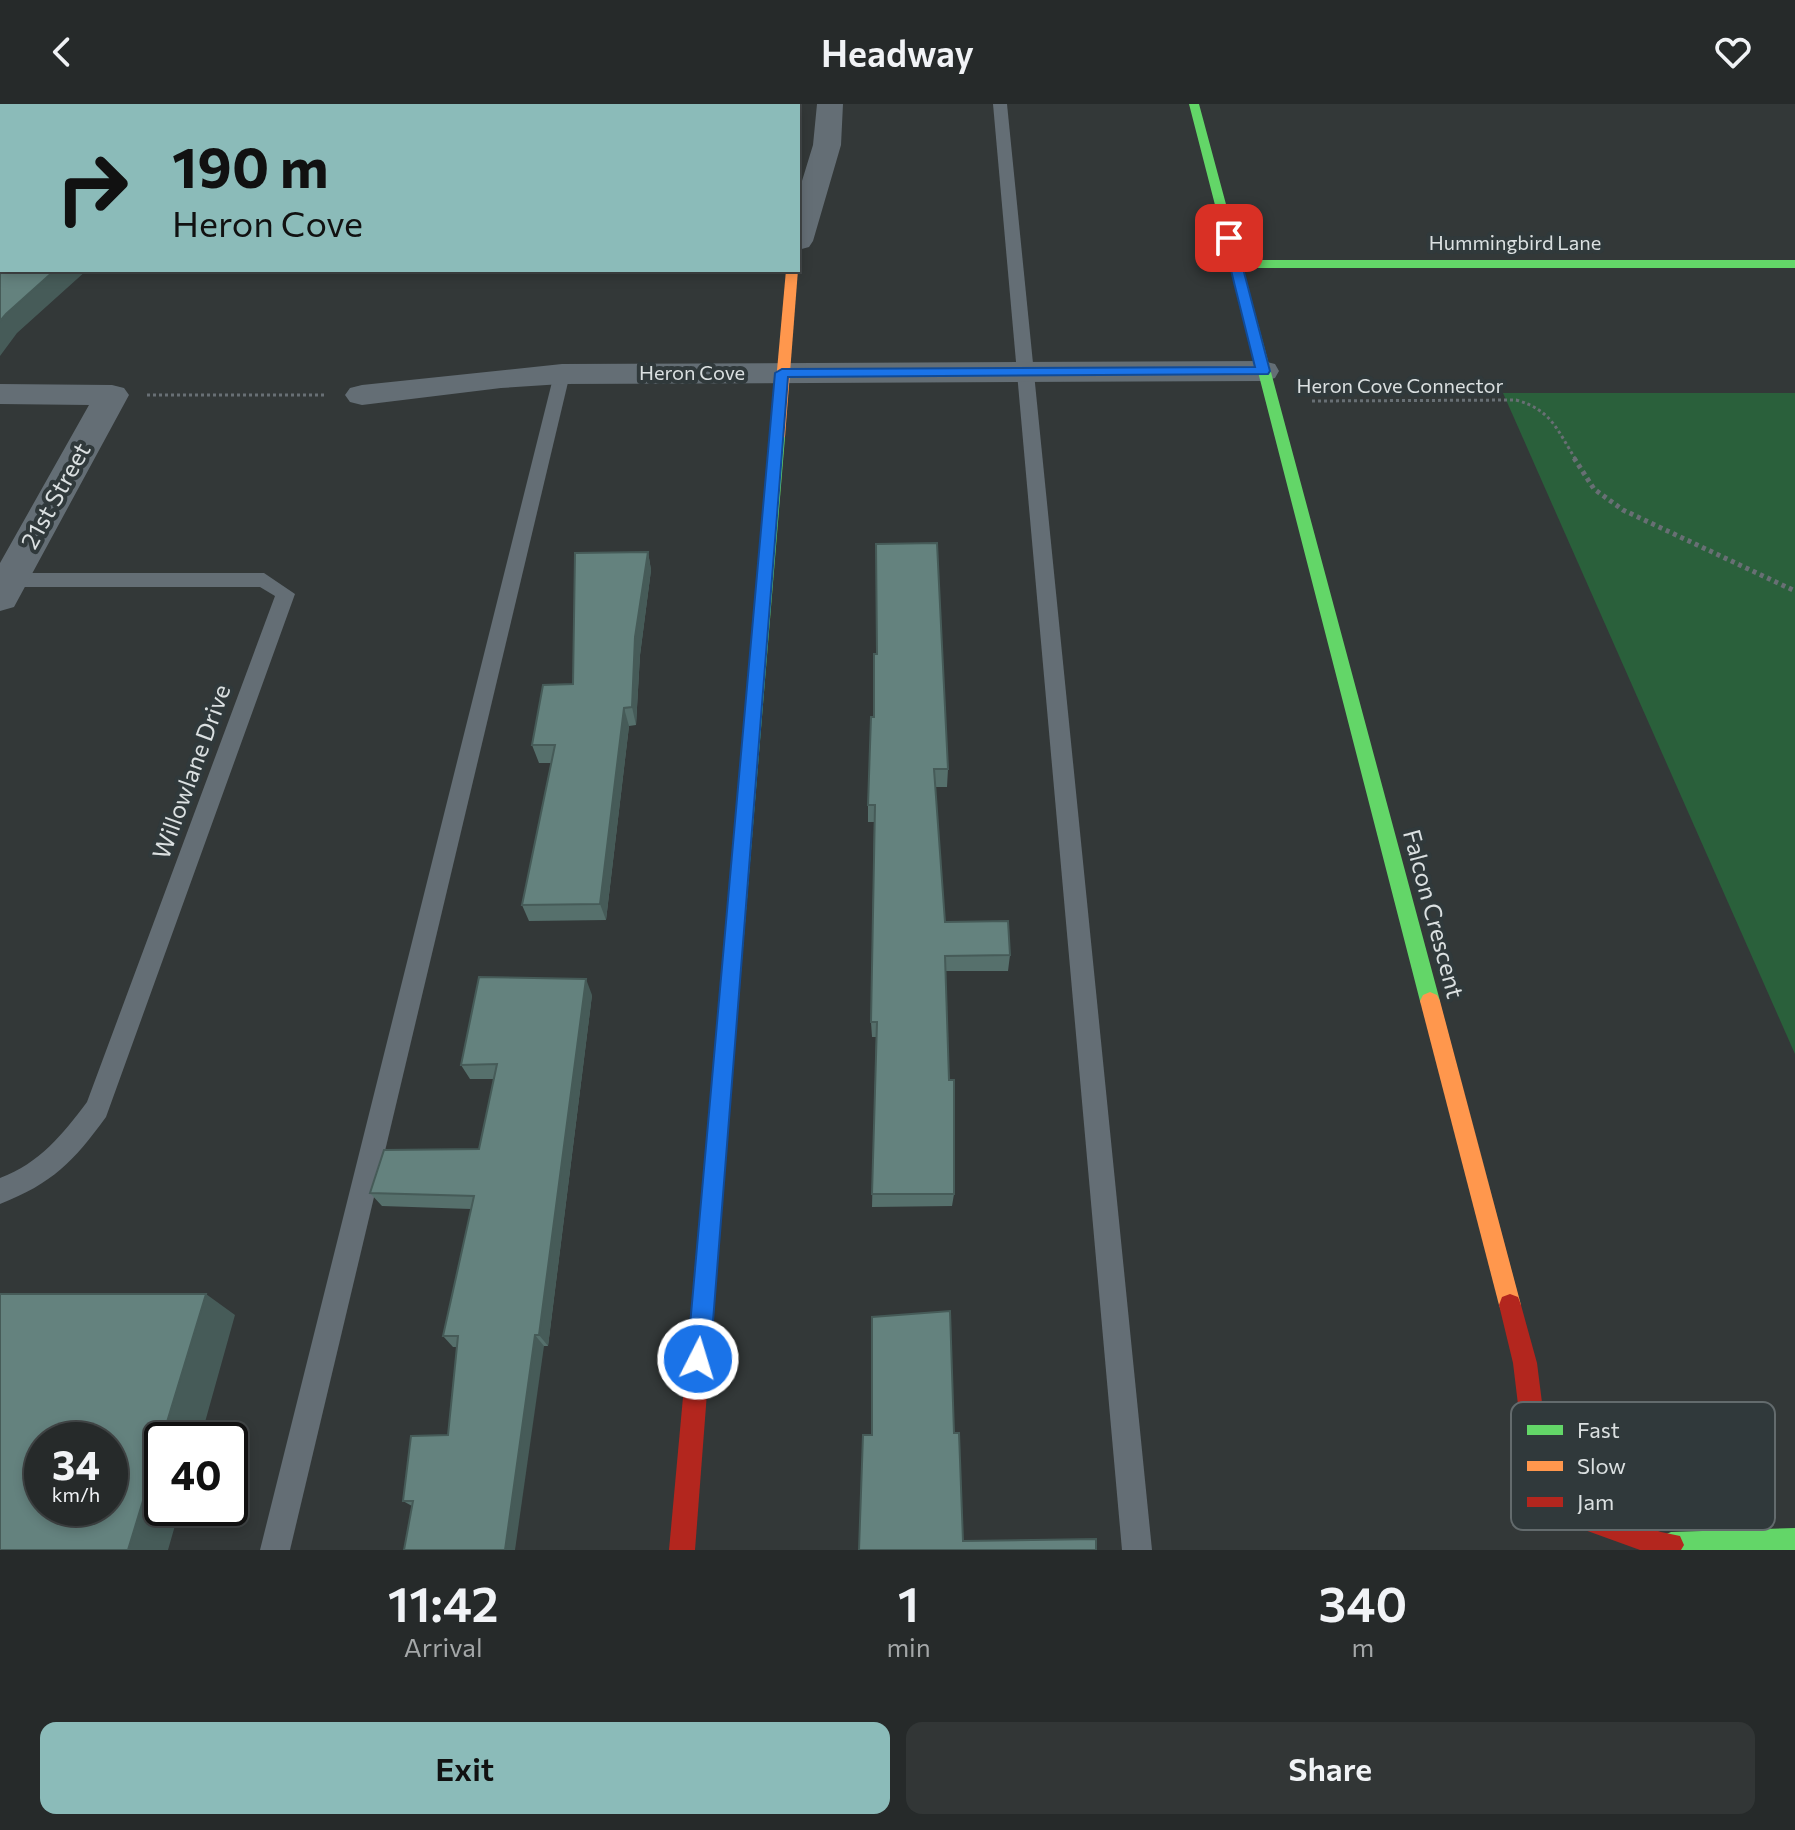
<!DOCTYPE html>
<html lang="en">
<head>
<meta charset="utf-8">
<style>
  body { margin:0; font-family:Commissioner,sans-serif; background:#323636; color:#f1f3f6; height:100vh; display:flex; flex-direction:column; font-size:30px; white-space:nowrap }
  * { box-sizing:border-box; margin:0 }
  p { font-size:26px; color:#a4a7a8 }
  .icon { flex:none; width:44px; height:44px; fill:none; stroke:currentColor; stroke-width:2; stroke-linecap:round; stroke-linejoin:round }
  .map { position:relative; height:1446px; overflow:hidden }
  .side { display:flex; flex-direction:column; background:#262a2a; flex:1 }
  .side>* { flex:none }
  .banner { position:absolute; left:0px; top:0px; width:800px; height:168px; box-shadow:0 4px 12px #0003,0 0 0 2px #424647; background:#8bbbb9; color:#111; overflow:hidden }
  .speed { position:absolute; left:24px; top:1318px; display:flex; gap:16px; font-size:40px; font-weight:700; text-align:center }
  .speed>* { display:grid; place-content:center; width:104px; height:104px; border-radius:50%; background:#262a2a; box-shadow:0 4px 12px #0003,0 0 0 2px #424647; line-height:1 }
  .speed small { font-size:20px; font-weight:400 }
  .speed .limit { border:4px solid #111; border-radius:12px; background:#fff; color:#111 }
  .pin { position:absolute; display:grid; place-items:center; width:68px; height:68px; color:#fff; margin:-34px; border-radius:16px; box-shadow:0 4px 12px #0006 }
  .me { position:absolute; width:88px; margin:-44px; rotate:5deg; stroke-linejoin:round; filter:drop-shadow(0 0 6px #0008) }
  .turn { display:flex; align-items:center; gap:28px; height:168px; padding:0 40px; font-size:36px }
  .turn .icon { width:104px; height:104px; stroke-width:2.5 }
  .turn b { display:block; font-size:56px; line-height:68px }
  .eta { display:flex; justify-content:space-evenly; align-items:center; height:136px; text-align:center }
  .eta b { font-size:48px; font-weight:600; line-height:56px }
  .button { display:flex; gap:16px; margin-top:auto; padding:16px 40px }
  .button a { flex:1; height:92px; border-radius:16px; background:#8bbbb9; color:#111; font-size:32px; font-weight:600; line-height:92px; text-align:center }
  .button a+a { background:#323636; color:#f1f3f6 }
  header { display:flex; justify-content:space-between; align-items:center; height:104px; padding:0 40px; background:#262a2a; font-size:36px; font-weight:600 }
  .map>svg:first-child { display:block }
  .green { fill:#2a603b }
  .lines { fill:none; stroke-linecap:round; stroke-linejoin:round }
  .path-far1 { stroke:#686f74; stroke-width:3; stroke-dasharray:3 3; stroke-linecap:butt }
  .path { stroke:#686f74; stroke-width:5; stroke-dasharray:4 4; stroke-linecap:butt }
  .lane { fill:#646e75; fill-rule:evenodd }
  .street { fill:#646e75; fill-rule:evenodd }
  .fast { fill:#63d668; fill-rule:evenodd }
  .slow { fill:#ff974d; fill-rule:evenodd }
  .jam { fill:#b3261e; fill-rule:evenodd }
  .wall { fill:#56706c }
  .shaded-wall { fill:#465b58 }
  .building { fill:#64827e; stroke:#465b58; stroke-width:2; fill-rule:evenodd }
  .route { fill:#1a73e8; stroke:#114b97; stroke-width:2 }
  .labels { text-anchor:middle; stroke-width:8; stroke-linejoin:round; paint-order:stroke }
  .far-street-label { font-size:20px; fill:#dbe0e1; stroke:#30393b }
  .street-label { font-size:24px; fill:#dbe0e1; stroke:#30393b }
  .key { fill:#30393b; stroke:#636b6d; stroke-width:2 }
  .key-label { font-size:22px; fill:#dbe0e1 }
</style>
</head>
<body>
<header><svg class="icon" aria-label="back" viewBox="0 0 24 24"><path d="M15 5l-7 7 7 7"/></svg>Headway<svg class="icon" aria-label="heart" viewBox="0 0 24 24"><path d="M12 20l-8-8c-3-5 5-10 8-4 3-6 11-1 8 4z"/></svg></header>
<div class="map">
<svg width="1795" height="1446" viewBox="0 0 1795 1446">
  <rect width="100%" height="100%" fill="#333838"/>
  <!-- green -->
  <path class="green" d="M1503 289H1795V950Z"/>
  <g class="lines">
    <!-- path-far1 -->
    <g class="path-far1">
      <path d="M147 291H325"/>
      <path d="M1312 297 1516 296C1552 306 1557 326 1576 356"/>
    </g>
    <!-- path -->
    <path class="path" d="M1574 354 1594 385 1623 406 1795 487"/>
    <!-- lane -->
    <g class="lane">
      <path d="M993 0H1007L1152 1446H1122Z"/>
      <path d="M562 265 570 270 290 1446H260L554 270Z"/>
      <path d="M9 469H264L295 490 106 1013C73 1058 53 1079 0 1100V1074C40 1059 62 1031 87 998L275 492 260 483H9L0 477 2 471Z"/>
    </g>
    <!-- street -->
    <g class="street">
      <path d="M817 0H843L841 41 813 137 809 143 798 146V90L813 41Z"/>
      <path d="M2 115V133L0 134V116Z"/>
      <path d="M1263 257 1275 260 1279 267 1275 274 1263 277 562 280 501 284 362 301 350 298 345 291 350 284 362 281 562 260Z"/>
      <path d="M0 280 112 281 124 284 129 291 14 503 0 507V459L89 301 0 300Z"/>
    </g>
    <!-- fast -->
    <g class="fast">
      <path d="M1189 0H1199L1241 156H1795V164H1243L1440 897 1437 903 1430 906 1423 903 1420 897Z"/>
      <path d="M778 329 785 333 715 1184 712 1192 704 1195 696 1192 693 1184 771 333Z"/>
      <path d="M1795 1424V1446H1661L1658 1441 1662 1432 1671 1428Z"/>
    </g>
    <!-- slow -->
    <g class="slow">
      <path d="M786 166H798L785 333 778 337 771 333Z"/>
      <path d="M1430 888 1437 891 1440 897 1521 1201 1518 1209 1510 1212 1502 1209 1499 1201 1420 897 1423 891Z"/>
    </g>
    <!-- jam -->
    <g class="jam">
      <path d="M704 1173 712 1176 715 1184 695 1446H669L693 1184 696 1176Z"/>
      <path d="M1510 1190 1518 1193 1521 1201 1537 1259 1547 1338 1588 1403 1661 1428 1680 1432 1684 1441 1681 1446H1640L1571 1421 1523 1342 1513 1259 1499 1201 1502 1193Z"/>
    </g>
  </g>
  <!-- wall -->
  <g class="wall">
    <path d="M648 448 651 466 640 551 636 621 629 622 606 816 529 817 522 801 551 659H539L532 641 573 580Z"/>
    <path d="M877 550 948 665 947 683H935L945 818 1010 851 1008 867H945L954 1090 952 1102 872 1103 876 933H872L871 918 874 718H868V701L874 613Z"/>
    <path d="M592 891 548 1242H544L412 1402 403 1397 448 1331 457 1243H453L443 1232 471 1105 382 1102 370 1089 479 1045 494 975H470L461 961Z"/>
  </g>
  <!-- shaded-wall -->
  <g class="shaded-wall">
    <path d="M72 0H116L112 2H68Z"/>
    <path d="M311 0H340L337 2H308Z"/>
    <path d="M2 39V62L0 63V40Z"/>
    <path d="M55 166H87L17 229 0 252V217L6 210Z"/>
    <path d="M648 448 651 466 640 551 636 621 632 603 635 533Z"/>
    <path d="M624 604 629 622 606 816 600 800Z"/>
    <path d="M586 875 592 891 548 1242 539 1231Z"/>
    <path d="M206 1190 235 1211 200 1336H162V1404H180L168 1446H128Z"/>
    <path d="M535 1231 544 1242 515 1446H505Z"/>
  </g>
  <!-- building -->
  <g class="building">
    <path d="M0 0H72L68 2H2V39L0 40Z"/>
    <path d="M232 0H311L308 2H229Z"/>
    <path d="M2 159V166H55L6 210 0 217V161Z"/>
    <path d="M937 439 948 665H934L945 818 1008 817 1010 851 945 852 949 976H954V1090H872L877 918H871L875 701H868L871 613H874V550H877L876 440Z"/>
    <path d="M648 448 635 533 632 603 624 604 600 800 522 801 555 641H532L543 581 573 580 575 449Z"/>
    <path d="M479 873 586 875 539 1231H535L505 1446H404L413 1397H403L411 1332 448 1331 458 1232H443L474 1092 370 1089 384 1046 479 1045 497 960 461 961Z"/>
    <path d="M0 1190H206L128 1446H0ZM42 1336H110V1404H42Z"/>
    <path d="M950 1207 954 1329H959L963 1437 1096 1435V1446H859L863 1331H872V1213Z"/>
  </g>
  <!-- route -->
  <path class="route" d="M1229 130 1235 134 1270 267 1268 270 788 273 710 1255 707 1263 698 1267 690 1263 687 1255 775 269 782 265 1255 263 1223 134Z"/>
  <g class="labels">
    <!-- far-street labels -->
    <g class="far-street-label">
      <text x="1515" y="146">Hummingbird Lane</text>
      <text x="692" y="276">Heron Cove</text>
      <text x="1400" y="289">Heron Cove Connector</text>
    </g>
    <!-- street labels -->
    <g class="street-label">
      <text transform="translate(56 392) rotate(-61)" y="8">21st Street</text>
      <text transform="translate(192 668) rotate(-70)" y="8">Willowlane Drive</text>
      <text transform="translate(1433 810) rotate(75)" y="8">Falcon Crescent</text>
    </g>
  </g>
  <!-- legend -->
  <rect x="1511" y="1298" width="264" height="128" rx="12" class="key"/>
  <rect x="1527" y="1321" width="36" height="10" fill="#63d668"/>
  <rect x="1527" y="1357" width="36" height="10" fill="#ff974d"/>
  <rect x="1527" y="1393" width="36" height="10" fill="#b3261e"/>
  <g class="key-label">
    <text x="1577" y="1334">Fast</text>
    <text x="1577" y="1370">Slow</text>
    <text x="1577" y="1406">Jam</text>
  </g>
</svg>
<div class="speed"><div>34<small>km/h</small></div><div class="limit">40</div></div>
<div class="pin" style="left:1229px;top:134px;background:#d93025"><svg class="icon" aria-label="arrive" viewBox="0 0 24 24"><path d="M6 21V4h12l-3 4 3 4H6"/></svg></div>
<svg class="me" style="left:698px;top:1255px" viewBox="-20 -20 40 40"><circle r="17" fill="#1a73e8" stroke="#fff" stroke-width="3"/><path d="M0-11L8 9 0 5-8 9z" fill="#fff"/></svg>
<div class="banner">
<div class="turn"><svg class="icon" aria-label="right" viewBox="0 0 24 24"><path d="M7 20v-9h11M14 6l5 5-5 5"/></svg><div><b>190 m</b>Heron Cove</div></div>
</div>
</div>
<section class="side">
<div class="eta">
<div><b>11:42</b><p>Arrival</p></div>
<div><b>1</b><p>min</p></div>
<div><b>340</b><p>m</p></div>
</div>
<div class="button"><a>Exit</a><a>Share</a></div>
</section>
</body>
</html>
